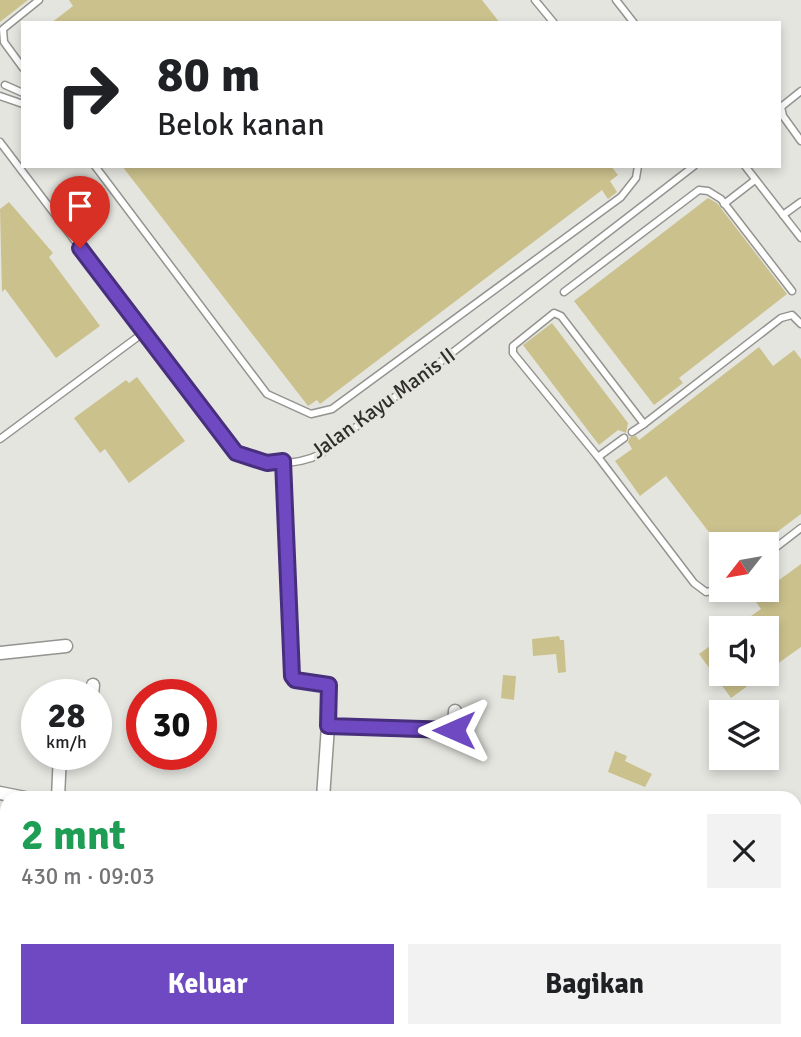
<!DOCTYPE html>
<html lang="id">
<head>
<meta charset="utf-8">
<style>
  body { margin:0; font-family:Signika,sans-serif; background:#f2f2f2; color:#202124; height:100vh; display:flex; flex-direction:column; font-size:26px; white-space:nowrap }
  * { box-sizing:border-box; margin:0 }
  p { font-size:23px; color:#757577 }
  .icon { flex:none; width:38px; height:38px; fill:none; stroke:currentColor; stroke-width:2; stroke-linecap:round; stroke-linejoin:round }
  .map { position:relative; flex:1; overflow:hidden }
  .details { position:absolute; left:0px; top:791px; width:802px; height:247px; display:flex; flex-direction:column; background:#fff; border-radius:21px 21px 0 0; box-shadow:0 4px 10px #0003 }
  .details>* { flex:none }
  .banner { position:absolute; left:21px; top:21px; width:760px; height:147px; border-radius:0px; box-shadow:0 4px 10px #0003; background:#fff; color:#202124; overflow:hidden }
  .needle { width:46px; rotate:239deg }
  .buttons { position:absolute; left:709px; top:532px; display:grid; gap:14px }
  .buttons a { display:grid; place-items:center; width:70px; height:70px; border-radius:0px; background:#fff; box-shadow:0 4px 10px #0003; font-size:35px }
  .speed { position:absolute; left:21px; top:679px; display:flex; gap:14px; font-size:35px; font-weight:700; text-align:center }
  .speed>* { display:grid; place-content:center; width:91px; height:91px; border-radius:50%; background:#fff; box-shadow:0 4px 10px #0003; line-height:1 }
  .speed small { font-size:18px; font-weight:400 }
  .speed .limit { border:10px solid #d22; background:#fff; color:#111 }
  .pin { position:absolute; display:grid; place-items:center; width:60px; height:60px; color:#fff; margin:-72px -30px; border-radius:50% 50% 50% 0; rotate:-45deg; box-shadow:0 0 7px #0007 }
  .pin .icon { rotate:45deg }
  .me { position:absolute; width:77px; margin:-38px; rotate:270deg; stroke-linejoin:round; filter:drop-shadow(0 0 5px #0008) }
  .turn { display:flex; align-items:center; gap:24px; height:147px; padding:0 21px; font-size:32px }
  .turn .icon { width:91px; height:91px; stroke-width:2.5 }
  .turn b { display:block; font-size:49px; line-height:60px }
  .round { display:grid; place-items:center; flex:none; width:74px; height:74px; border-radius:0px; background:#f2f2f2 }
  .headline { display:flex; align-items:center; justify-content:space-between; height:119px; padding:0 21px }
  h1 { font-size:42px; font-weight:700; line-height:52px; color:#1e9e55 }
  .action { display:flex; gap:14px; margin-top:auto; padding:14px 21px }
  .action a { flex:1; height:80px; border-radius:0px; background:#6f49c2; color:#fff; font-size:28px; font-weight:700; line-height:80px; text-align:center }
  .action a+a { background:#f2f2f2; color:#202124 }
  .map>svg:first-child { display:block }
  .building { fill:#cbc18d }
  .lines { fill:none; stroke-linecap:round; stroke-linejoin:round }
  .service-casing { stroke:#94938f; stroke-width:9 }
  .minor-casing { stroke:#94938f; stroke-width:15 }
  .service { stroke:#fff; stroke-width:6 }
  .minor { stroke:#fff; stroke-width:12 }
  .route-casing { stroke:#482f7e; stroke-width:18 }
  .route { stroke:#6f49c2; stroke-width:12 }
  .labels { text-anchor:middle; stroke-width:6; stroke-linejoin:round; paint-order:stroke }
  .street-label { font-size:21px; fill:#2f2e2c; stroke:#e5e5e0 }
</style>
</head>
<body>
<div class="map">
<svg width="801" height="1037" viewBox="0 0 801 1037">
  <rect width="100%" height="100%" fill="#e5e5e0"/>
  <!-- building -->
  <g class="building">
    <path d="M0 0H28L0 22Z"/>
    <path d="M69 0H482L500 23H51L73 6Z"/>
    <path d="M122 166H611L618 175 610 181 617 192 608 199 602 190 320 404 317 400 308 406Z"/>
    <path d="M708 198 717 203 787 294 679 378 683 383 654 405 574 301Z"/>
    <path d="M9 202 53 253 49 257 100 326 56 358 5 289 2 292 0 209Z"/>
    <path d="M552 323 628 423 626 433 618 430 599 445 523 345Z"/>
    <path d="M759 347 773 366 794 350 801 359V514L761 544H718L666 476 640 496 615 461 632 449 628 442 630 437 636 436 639 440Z"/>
    <path d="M137 377 185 441 129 483 105 449 100 453 74 418 126 380 129 383Z"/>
    <path d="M801 564V647L766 672V628H734L761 609 754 599 766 590V572L775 583Z"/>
    <path d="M559 636 560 640H564L566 672 558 673 556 654 533 656 532 639Z"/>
    <path d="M721 638V674H764L731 698 699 654Z"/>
    <path d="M503 675 516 676 514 700 501 698Z"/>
    <path d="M615 751 627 756 625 761 652 774 645 787 608 772Z"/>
  </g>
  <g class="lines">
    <defs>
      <g id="service">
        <path d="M535 0 554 23"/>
        <path d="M616 0 634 23"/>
        <path d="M23 68 4 42 3 29 39 0"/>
        <path d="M5 85 23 93"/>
        <path d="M801 91 781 107 783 116 801 141"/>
        <path d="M0 96 23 104"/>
        <path d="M0 142 236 453C259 467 296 466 321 454L694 166"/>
        <path d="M95 166 267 394 311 414 332 409 621 197 636 178 638 166"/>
        <path d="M745 166 801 238"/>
        <path d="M724 204 755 180"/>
        <path d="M783 215 801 202"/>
        <path d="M564 292 699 190 708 191 721 199 792 291"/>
        <path d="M632 432 644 424"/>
        <path d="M624 438 598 457 694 583 706 592 721 589"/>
        <path d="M0 439 143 333"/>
        <path d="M598 457 513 353V346L554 313 561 316 644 424 781 318 792 315 801 324"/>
        <path d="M766 555 801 528"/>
      </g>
      <g id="minor">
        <path d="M283 462 292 676 295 680 329 685 328 726"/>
        <path d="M0 653 66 646"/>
        <path d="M92 695 93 685"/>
        <path d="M0 793 25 798"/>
        <path d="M58 798 60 754"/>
        <path d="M323 798 328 726 451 732 454 730 455 711"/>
        <path d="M794 923 801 925"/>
        <path d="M600 1031 601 1037"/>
        <path d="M646 1031 647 1037"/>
      </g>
    </defs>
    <!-- service casing -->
    <use href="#service" class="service-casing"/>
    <!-- minor casing -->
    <use href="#minor" class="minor-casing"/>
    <!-- service -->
    <use href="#service" class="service"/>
    <!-- minor -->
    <use href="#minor" class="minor"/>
  </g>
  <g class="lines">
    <defs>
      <path id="route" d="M80 248 236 453 267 463 283 461 292 676 295 680 329 685 328 726 454 730"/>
    </defs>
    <!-- route casing -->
    <use href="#route" class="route-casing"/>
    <!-- route -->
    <use href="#route" class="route"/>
  </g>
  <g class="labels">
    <!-- street labels -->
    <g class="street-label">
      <text transform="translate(383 403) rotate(-36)" y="7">Jalan Kayu Manis II</text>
    </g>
  </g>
</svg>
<div class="buttons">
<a><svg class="needle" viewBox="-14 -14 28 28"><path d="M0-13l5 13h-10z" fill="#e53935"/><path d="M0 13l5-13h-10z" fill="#757577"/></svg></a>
<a><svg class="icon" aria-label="sound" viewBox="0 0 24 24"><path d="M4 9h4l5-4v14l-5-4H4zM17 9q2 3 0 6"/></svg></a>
<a><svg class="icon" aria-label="layers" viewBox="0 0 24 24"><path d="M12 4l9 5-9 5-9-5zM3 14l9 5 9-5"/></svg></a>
</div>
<div class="speed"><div>28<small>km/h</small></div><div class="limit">30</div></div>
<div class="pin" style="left:80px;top:248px;background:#d93025"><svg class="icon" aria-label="arrive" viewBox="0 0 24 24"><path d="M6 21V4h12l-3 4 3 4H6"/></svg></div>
<svg class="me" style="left:454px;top:730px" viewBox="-20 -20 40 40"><path d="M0-17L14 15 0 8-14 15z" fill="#6f49c2" stroke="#fff" stroke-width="4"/></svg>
<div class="banner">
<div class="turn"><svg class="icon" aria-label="right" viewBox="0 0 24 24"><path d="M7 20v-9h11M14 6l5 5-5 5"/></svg><div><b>80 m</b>Belok kanan</div></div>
</div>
<section class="details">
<div class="headline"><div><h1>2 mnt</h1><p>430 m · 09:03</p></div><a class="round"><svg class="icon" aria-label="close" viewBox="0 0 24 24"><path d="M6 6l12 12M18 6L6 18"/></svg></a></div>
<div class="action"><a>Keluar</a><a>Bagikan</a></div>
</section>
</div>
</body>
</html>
